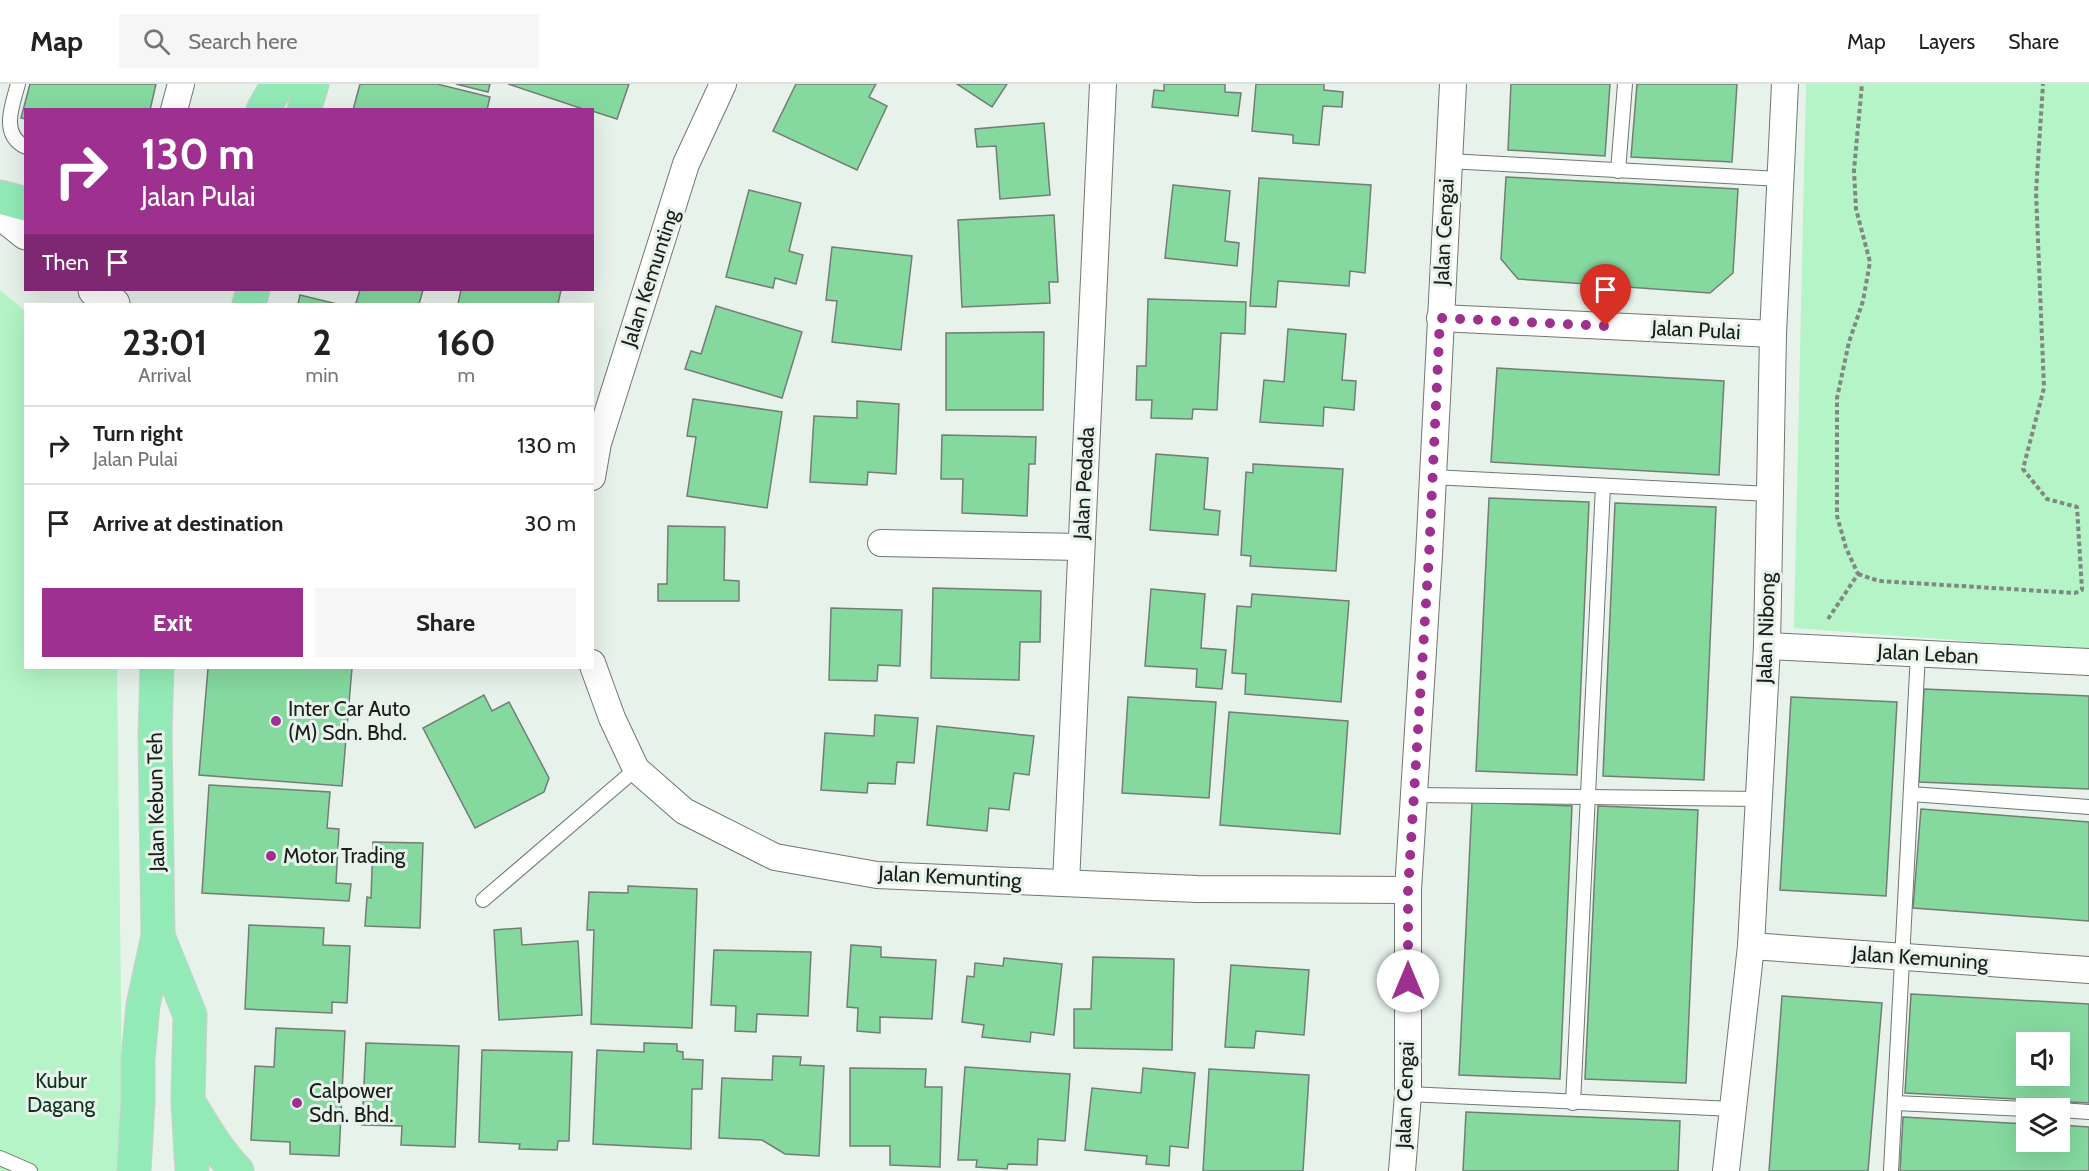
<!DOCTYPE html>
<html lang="en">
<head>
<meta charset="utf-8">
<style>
  body { margin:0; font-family:Cabin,sans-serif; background:#f6f6f6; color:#222; height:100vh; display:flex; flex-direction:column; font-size:22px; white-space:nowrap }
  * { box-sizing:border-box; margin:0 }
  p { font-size:20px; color:#767676 }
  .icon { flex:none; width:33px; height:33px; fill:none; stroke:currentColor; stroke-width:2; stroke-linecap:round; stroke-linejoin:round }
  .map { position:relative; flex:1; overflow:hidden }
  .sheet { position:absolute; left:24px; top:219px; width:570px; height:366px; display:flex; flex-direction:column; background:#fff; border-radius:0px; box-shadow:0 6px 24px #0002 }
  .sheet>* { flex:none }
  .guide { position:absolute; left:24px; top:24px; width:570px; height:183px; border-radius:0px; box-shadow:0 6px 24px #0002; background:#9e3190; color:#fff; overflow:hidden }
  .fabs { position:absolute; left:2016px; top:948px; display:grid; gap:12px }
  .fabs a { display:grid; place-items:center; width:54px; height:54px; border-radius:0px; background:#fff; box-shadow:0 6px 24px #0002; font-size:30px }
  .pin { position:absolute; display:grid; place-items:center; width:51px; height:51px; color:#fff; margin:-62px -26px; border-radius:50% 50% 50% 0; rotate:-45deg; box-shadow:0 0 6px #0007 }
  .pin .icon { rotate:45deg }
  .me { position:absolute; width:66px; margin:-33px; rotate:0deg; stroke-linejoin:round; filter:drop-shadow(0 0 4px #0008) }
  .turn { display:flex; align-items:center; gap:21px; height:126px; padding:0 18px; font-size:27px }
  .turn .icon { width:78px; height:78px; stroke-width:2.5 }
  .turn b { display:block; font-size:42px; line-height:51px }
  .then { display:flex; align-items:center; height:57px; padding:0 18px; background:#0003; gap:12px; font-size:22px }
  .eta { display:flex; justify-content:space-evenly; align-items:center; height:102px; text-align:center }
  .eta b { font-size:36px; font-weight:700; line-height:42px }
  .primary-button { display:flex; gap:12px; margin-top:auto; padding:12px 18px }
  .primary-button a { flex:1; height:69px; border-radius:0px; background:#9e3190; color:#fff; font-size:24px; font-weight:700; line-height:69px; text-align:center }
  .primary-button a+a { background:#f6f6f6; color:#222 }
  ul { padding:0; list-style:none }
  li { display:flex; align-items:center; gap:18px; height:78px; padding:0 18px; border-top:2px solid #e0e0e0 }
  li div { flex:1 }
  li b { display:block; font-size:22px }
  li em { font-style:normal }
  header { display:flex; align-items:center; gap:36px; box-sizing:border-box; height:84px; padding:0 30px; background:#fff; border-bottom:2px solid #e0e0e0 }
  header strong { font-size:28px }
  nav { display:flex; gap:33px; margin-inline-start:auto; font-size:21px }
  .search { width:420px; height:54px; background:#f6f6f6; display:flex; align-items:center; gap:15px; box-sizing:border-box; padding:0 21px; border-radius:0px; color:#767676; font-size:22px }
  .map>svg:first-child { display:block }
  .green { fill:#b4f4c6 }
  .building { fill:#85d99f; stroke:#737d75; stroke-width:1.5; fill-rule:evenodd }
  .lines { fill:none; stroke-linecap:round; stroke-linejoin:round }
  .service-casing { stroke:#6e7871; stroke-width:16 }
  .minor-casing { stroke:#6e7871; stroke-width:28 }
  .tertiary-casing { stroke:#6e7871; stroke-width:35 }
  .primary-casing { stroke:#cdcecd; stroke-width:35 }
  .path { stroke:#808882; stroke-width:4; stroke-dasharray:4.5 3; stroke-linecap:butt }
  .service { stroke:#fff; stroke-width:14 }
  .minor { stroke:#fff; stroke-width:26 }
  .tertiary { stroke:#fff; stroke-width:33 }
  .primary { stroke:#92ebb6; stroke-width:33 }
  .route { stroke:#9e3190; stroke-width:10; stroke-dasharray:0 18 }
  .poi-dot { fill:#9e3190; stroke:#e7f2ea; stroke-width:2 }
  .labels { text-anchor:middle; stroke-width:6; stroke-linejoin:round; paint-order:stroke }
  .street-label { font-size:21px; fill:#1a1e1b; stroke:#e7f2ea }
  .poi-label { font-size:21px; fill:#1a1e1b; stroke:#e7f2ea; text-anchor:start }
  .park-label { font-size:21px; fill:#0e331c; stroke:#e7f2ea }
</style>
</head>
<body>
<header>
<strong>Map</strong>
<div class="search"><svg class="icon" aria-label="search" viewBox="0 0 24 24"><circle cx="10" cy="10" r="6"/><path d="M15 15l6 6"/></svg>Search here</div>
<nav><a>Map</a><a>Layers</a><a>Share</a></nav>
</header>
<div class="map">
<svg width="2089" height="1087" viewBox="0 0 2089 1087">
  <rect width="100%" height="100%" fill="#e7f2ea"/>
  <!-- green -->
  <g class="green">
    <path d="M1806 0H2089V566L1794 544Z"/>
    <path d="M0 206 25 227 26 584H117L123 1087H0Z"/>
  </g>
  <!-- building -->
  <g class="building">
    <path d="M30 0H156L150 26H26V35L21 34Z"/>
    <path d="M360 0H437L490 13 487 26H353Z"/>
    <path d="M456 0H490L488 8Z"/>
    <path d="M508 0H629L617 35 592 27V26H586Z"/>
    <path d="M796 0H876L869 13 887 22 857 86 773 47Z"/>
    <path d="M957 0H1007L992 23Z"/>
    <path d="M1164 0H1225V8L1241 9 1238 32 1152 23 1154 6 1164 7Z"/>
    <path d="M1256 0H1324V6L1343 8 1342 23 1323 22 1319 61 1293 59V51L1252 47Z"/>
    <path d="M1511 0H1610L1605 72 1508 66Z"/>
    <path d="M1637 0H1737L1732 78 1631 73Z"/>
    <path d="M1044 39 1050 111 1000 115 996 62 977 63 975 45Z"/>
    <path d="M1506 93 1738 105 1733 189 1710 209 1518 195 1501 175Z"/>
    <path d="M1259 94 1371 101 1365 189 1350 187 1349 202 1278 197 1276 223 1250 222Z"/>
    <path d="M1173 101 1230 107 1225 157 1239 159 1237 182 1165 174Z"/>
    <path d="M749 106 801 119 789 167 803 171 796 200 775 194 773 204 726 193Z"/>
    <path d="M1054 131 1058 198H1049L1050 219 962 223 958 136Z"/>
    <path d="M832 163 912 172 901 266 832 258 837 217 826 216Z"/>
    <path d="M360 206H423L419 220H361L356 219Z"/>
    <path d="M461 206H561L558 220H458Z"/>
    <path d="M300 211 337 220H298Z"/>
    <path d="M1148 215 1246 218 1245 250 1221 249 1217 326 1193 325 1192 335 1151 334 1152 316H1136L1137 282H1146Z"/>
    <path d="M716 222 802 248 782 314 685 285 691 267 701 270Z"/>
    <path d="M1288 245 1346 250 1342 296 1356 297 1354 326 1324 323 1323 342 1260 338 1264 296 1284 298Z"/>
    <path d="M1044 248 1043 326H946V249Z"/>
    <path d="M1497 284 1724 297 1719 391 1491 378Z"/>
    <path d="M693 315 782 328 767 424 687 412 696 353 687 352Z"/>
    <path d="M857 317 899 320 896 390 868 388 867 401 810 398 814 332 857 334Z"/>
    <path d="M942 351 1036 353 1035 380H1029L1027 432 962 429 963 395H941Z"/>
    <path d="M1156 370 1208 374 1204 425 1220 427 1218 451 1150 446Z"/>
    <path d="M1253 380 1343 385 1336 487 1250 482 1251 472 1241 471 1246 388 1253 389Z"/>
    <path d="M1489 414 1589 418 1577 691 1476 687Z"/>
    <path d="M1615 419 1716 423 1704 696 1603 692Z"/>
    <path d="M668 442 725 443 724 496 739 497V517H658V500H667Z"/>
    <path d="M933 504 1041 507 1040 558H1020L1019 596 931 594Z"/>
    <path d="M1151 505 1205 510 1201 564 1226 566 1222 605 1196 603 1197 585 1145 582Z"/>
    <path d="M1252 510 1349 517 1341 618 1245 610 1246 590 1232 589 1237 522 1251 523Z"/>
    <path d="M831 524 902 526 900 582 878 581 877 597 829 596Z"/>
    <path d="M208 584H352L342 702 199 691Z"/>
    <path d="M1924 605 2089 612V705L1919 698Z"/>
    <path d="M484 611 492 627 509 618 549 694 544 708 475 744 423 644Z"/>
    <path d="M1128 613 1216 618 1209 714 1122 709Z"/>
    <path d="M1791 613 1897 618 1886 812 1780 806Z"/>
    <path d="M1229 628 1348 637 1340 750 1220 741Z"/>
    <path d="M875 631 918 634 914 679 897 678 895 700 868 699 867 709 821 706 825 649 874 652Z"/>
    <path d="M937 642 1034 652 1029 691 1014 689 1009 726 989 724 987 747 927 741Z"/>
    <path d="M209 701 330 708 327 744 339 745 336 799 351 800 349 817 202 809Z"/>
    <path d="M1472 718 1572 722 1560 995 1459 991Z"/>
    <path d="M1598 722 1698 726 1686 999 1585 995Z"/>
    <path d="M1921 725 2089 738V837L1913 824Z"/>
    <path d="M373 758 423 759 420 844 365 842 367 813 371 814Z"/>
    <path d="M628 802 697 805 692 944 591 940 594 846H587L589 808 628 809Z"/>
    <path d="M249 841 324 844 323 861 350 862 347 919 332 918V929L245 925Z"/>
    <path d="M521 844 522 861 578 857 582 931 499 936 494 846Z"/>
    <path d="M851 861 881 863V873L936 876 932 935 880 933V949L857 947 858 924 847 923Z"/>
    <path d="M714 866 811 868 808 932 757 930 756 948 735 947 736 922 711 921Z"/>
    <path d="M1093 873 1174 875 1172 966 1074 964V925H1091Z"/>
    <path d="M1004 874 1062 880 1054 951 1031 948 1030 958 982 953 984 941 962 938 967 892 974 893 975 879 1003 882Z"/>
    <path d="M1231 881 1309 886 1304 951 1256 947 1254 964 1225 963Z"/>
    <path d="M1911 910 2089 920V1019L1905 1009ZM2026 958H2060V992H2026Z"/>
    <path d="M1782 912 1882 919 1868 1087H1769Z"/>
    <path d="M276 944 345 947 339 1072 290 1070V1058L251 1056 255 982 274 983Z"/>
    <path d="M366 959 459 962 455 1063 401 1061 402 1042 362 1041Z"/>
    <path d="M644 959 677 960V967L683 968V975L703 976 702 1005H692L691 1065 593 1060 597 966 644 968Z"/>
    <path d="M482 966 572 968 569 1057H558L557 1066 519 1065 520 1060 479 1058Z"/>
    <path d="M773 972 801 973 800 981 824 982 819 1072 785 1070 762 1056 719 1054 722 994 772 996Z"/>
    <path d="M965 983 1070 990 1065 1057 1038 1055 1037 1081 1008 1080 1007 1085 976 1083 977 1076H958Z"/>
    <path d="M850 984 926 985 925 1003H942L940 1083 890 1081V1062H850Z"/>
    <path d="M1143 984 1195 989 1188 1064 1170 1062 1169 1082 1146 1080 1147 1072 1085 1066 1092 1004 1141 1009Z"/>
    <path d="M1209 985 1309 991 1303 1087H1203Z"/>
    <path d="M1466 1028 1680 1037 1678 1087H1463Z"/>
    <path d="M1903 1033 2026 1040V1058H2060V1041L2089 1043V1087H1900Z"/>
  </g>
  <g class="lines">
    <defs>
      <g id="service">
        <path d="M18 0C12 22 0 51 26 63"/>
        <path d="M1448 77 1781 95"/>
        <path d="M1618 87 1625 0"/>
        <path d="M1432 393 1770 410"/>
        <path d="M1911 710 2089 723"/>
        <path d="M1415 711 1759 715"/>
        <path d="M483 816 636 685"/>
        <path d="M1408 1010 1733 1025"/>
        <path d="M1573 1019 1603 402"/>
        <path d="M1895 1019 2026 1025"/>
        <path d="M2060 1026 2089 1028"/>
        <path d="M0 1074 30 1087"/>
        <path d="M1891 1087 1918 569"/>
      </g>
      <g id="minor">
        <path d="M174 26 181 0"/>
        <path d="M1440 234 1773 250"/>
        <path d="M592 393 598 359 686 80 723 0"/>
        <path d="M881 459 1081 463"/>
        <path d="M1767 562 2089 578"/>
        <path d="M592 579 612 634 636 685 684 727 775 773 877 791 1197 805 1408 806"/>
        <path d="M1066 799 1103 0"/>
        <path d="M1751 862 2089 886"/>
        <path d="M1402 1087 1408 1010V806L1429 471 1453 0"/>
        <path d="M1726 1087 1751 862 1767 562 1773 250 1785 0"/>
      </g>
      <g id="tertiary">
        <path d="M0 128 26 149"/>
        <path d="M95 206 113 220"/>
      </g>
      <g id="primary">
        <path d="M263 26 278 0"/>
        <path d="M304 26 312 0"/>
        <path d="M0 113 26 120"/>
        <path d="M249 220 253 206"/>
        <path d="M158 852 190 931 188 1017 192 1087"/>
        <path d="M189 1019C204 1043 217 1067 237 1087"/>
        <path d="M134 1087 138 1019V976L143 921 158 852 155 649 157 584"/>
      </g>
    </defs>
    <!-- service casing -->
    <use href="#service" class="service-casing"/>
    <!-- minor casing -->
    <use href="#minor" class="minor-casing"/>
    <!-- tertiary casing -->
    <use href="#tertiary" class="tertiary-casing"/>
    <!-- primary casing -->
    <use href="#primary" class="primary-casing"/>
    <!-- path -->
    <g class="path">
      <path d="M1858 490 1879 497 2075 509 2082 506 2077 423 2047 415 2023 385 2044 304 2036 108 2043 0"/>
      <path d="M1828 535 1858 490 1846 464 1837 432V314L1849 258 1863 217 1870 178 1856 125 1854 86 1862 0"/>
    </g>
    <!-- service -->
    <use href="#service" class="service"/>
    <!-- minor -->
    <use href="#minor" class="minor"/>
    <!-- tertiary -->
    <use href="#tertiary" class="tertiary"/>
    <!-- primary -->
    <use href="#primary" class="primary"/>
  </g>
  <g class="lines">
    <!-- route -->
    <path class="route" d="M1408 897V806L1429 471 1440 234 1606 242"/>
  </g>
  <!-- markers -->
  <g class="poi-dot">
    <circle cx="276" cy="637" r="6"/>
    <circle cx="271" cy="772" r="6"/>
    <circle cx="297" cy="1019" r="6"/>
  </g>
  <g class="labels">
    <!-- street labels -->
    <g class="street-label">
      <text transform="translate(1444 148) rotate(-87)" y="7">Jalan Cengai</text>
      <text transform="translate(650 194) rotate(-72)" y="7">Jalan Kemunting</text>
      <text transform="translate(1696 246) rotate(3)" y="7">Jalan Pulai</text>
      <text transform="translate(1084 399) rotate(-87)" y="7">Jalan Pedada</text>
      <text transform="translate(1766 544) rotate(-88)" y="7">Jalan Nibong</text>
      <text transform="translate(1928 570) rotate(3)" y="7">Jalan Leban</text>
      <text transform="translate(156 718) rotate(-91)" y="7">Jalan Kebun Teh</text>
      <text transform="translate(950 793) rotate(3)" y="7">Jalan Kemunting</text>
      <text transform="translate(1920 874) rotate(4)" y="7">Jalan Kemuning</text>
      <text transform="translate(1405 1011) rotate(-88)" y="7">Jalan Cengai</text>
    </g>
    <!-- poi labels -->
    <g class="poi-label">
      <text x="288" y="632">Inter Car Auto<tspan x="288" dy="24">(M) Sdn. Bhd.</tspan></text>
      <text x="283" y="779">Motor Trading</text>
      <text x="309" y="1014">Calpower<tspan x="309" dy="24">Sdn. Bhd.</tspan></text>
    </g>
    <!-- park labels -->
    <g class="park-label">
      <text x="61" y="1004">Kubur<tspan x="61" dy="24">Dagang</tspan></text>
    </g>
  </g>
</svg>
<div class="fabs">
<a><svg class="icon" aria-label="sound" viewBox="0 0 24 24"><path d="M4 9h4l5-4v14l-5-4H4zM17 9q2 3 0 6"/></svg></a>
<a><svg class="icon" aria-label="layers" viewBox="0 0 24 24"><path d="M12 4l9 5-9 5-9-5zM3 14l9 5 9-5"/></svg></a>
</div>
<div class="pin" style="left:1606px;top:242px;background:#d93025"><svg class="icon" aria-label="arrive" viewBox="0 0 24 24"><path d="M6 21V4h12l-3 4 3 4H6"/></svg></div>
<svg class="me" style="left:1408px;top:897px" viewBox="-20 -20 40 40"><circle r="19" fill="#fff"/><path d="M0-13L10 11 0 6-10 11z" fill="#9e3190"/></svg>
<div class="guide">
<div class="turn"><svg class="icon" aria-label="right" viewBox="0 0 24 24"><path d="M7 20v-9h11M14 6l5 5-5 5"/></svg><div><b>130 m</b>Jalan Pulai</div></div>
<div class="then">Then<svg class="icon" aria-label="arrive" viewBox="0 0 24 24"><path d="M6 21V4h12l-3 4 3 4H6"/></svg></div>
</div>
<section class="sheet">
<div class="eta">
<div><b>23:01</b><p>Arrival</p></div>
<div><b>2</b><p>min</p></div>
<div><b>160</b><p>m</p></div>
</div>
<ul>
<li><svg class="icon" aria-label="right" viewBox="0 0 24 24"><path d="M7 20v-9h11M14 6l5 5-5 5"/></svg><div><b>Turn right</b><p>Jalan Pulai</p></div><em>130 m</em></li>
<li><svg class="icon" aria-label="arrive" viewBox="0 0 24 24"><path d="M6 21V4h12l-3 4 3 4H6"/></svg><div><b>Arrive at destination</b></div><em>30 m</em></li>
</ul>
<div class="primary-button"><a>Exit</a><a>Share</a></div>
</section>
</div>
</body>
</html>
